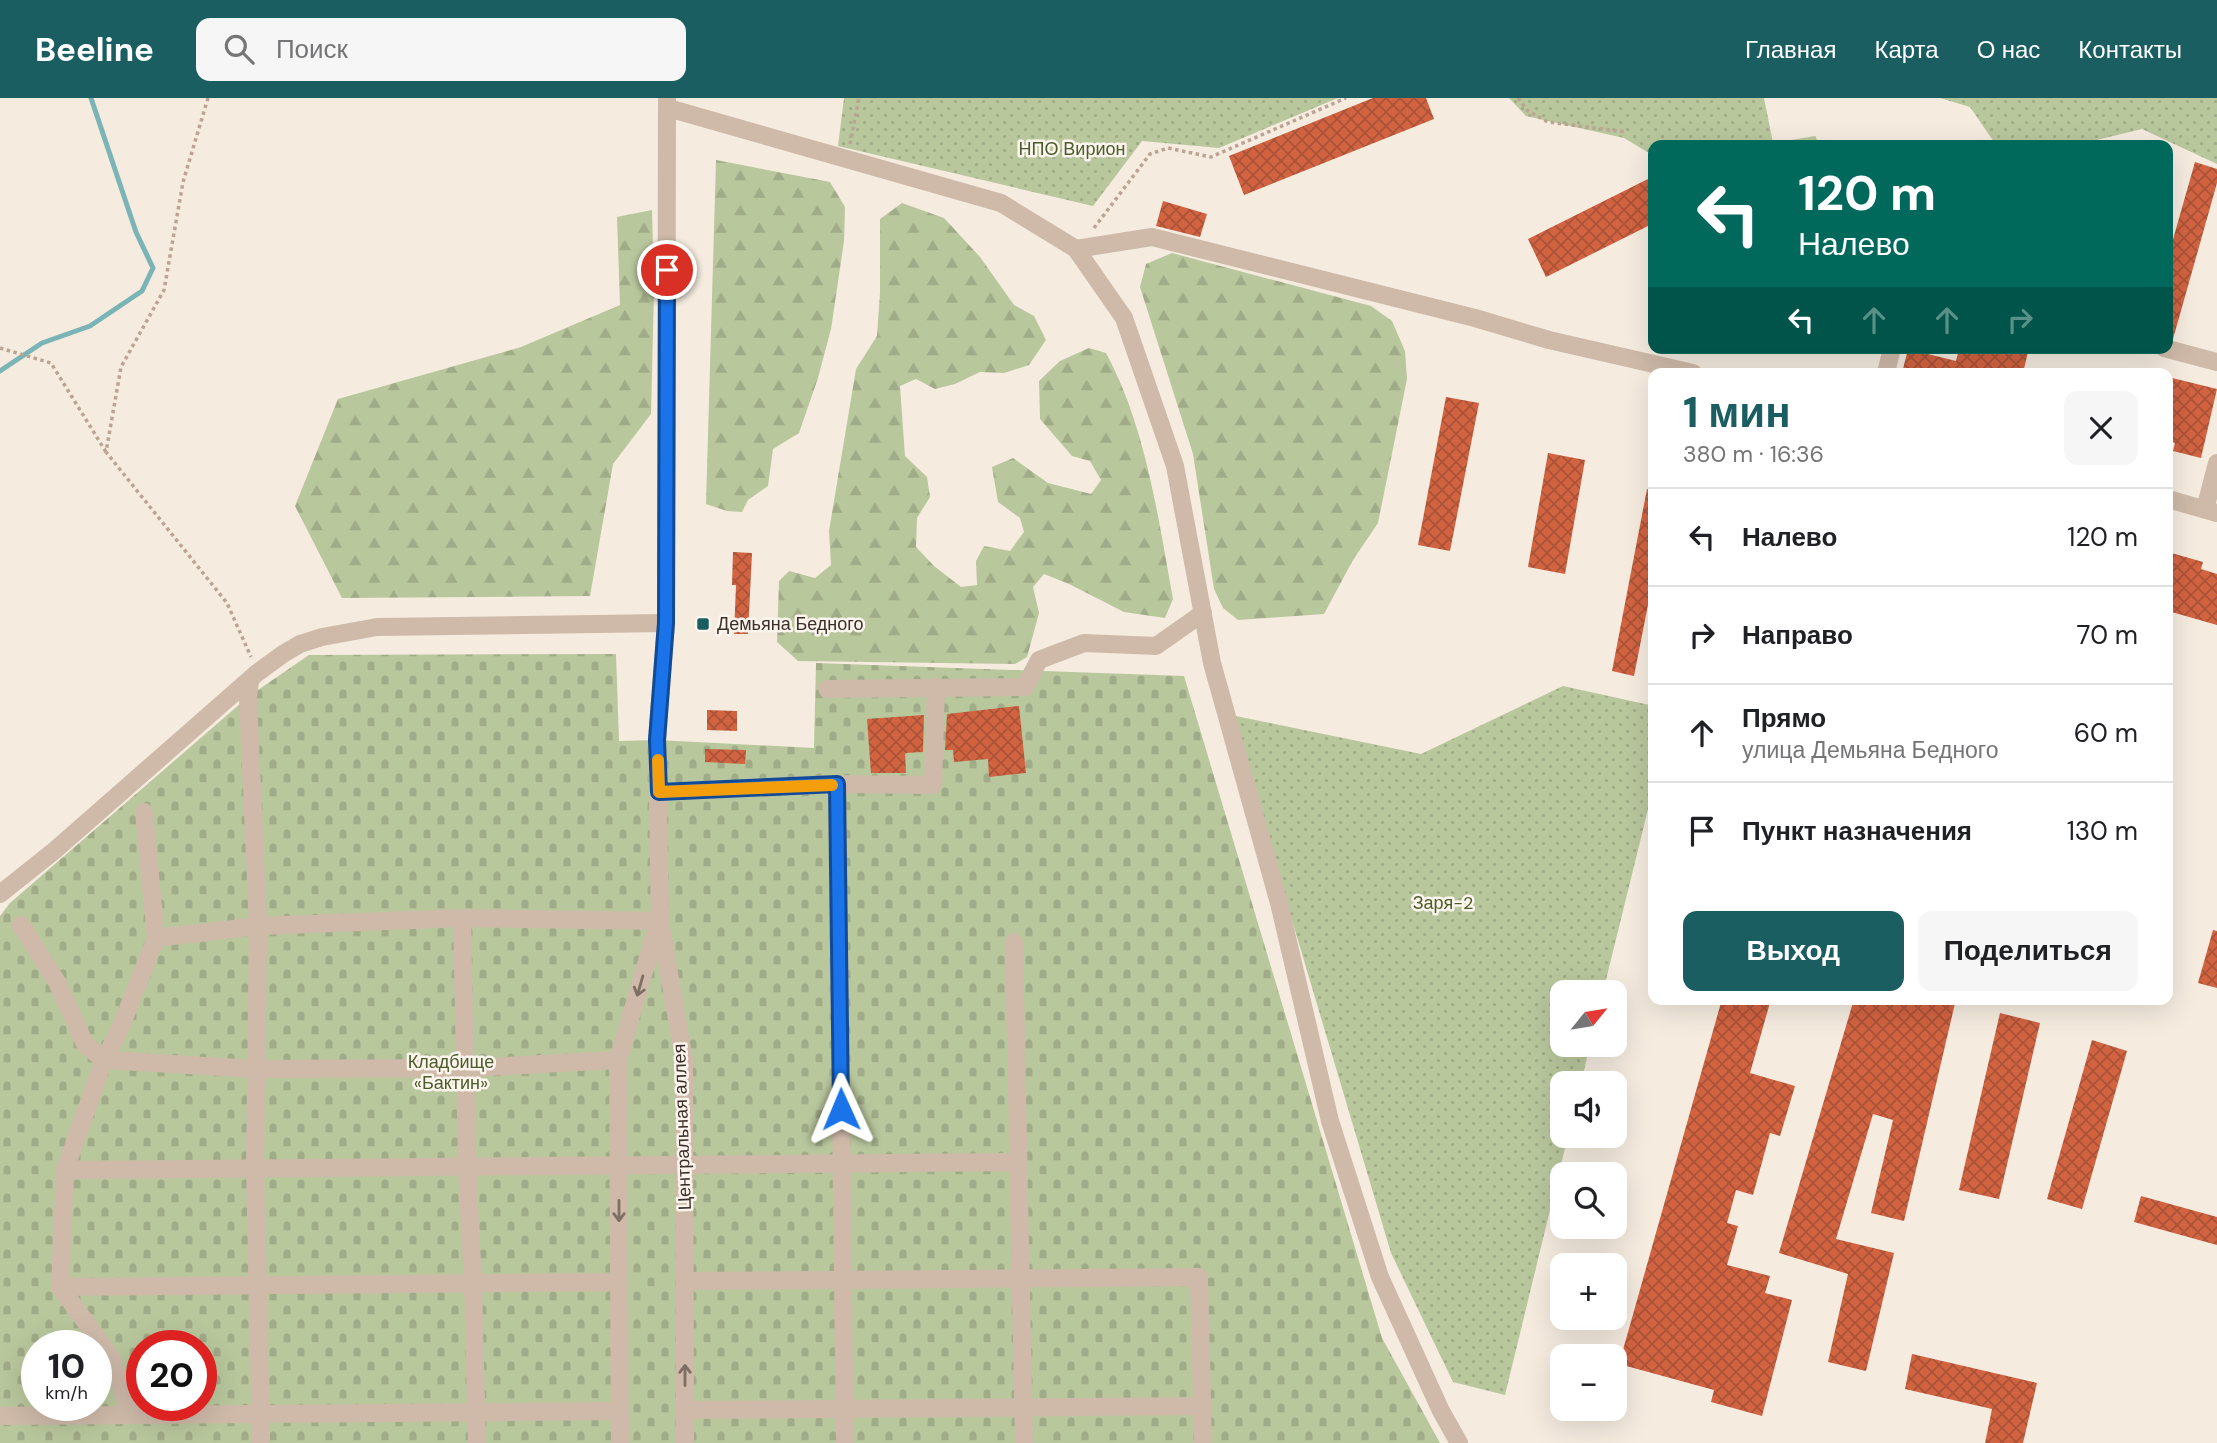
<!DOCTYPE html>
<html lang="ru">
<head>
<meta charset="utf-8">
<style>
  body { margin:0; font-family:"DM Sans",sans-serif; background:#f6f6f6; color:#202124; height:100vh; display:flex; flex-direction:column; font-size:26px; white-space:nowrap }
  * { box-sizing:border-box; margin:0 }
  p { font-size:23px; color:#757577 }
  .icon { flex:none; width:38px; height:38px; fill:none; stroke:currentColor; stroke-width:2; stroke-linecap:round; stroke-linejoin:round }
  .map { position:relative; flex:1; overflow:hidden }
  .sheet { position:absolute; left:1648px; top:270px; width:525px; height:637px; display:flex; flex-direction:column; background:#fff; border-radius:14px; box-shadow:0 7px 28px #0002 }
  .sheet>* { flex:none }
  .guide { position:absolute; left:1648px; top:42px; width:525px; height:214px; border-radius:14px; box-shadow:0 7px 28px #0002; background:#00695c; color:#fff; overflow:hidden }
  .needle { width:46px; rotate:60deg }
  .tools { position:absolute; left:1550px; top:882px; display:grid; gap:14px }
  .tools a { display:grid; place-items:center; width:77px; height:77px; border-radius:14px; background:#fff; box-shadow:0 7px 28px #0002; font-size:35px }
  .speed { position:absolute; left:21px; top:1232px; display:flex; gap:14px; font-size:35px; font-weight:700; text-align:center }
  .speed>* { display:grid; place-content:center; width:91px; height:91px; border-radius:50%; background:#fff; box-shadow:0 7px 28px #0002; line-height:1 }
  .speed small { font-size:18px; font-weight:400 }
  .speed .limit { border:10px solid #d22; background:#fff; color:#111 }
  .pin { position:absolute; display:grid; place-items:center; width:60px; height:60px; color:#fff; margin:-30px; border:4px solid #fff; border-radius:50%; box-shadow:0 2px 7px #0007 }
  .me { position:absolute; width:77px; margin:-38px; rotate:359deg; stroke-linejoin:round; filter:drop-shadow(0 0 5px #0008) }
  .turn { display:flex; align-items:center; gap:24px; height:147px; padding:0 35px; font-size:32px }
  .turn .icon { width:91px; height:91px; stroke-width:2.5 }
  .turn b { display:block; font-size:49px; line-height:60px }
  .lanes { display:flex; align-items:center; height:66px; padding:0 35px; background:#0003; justify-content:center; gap:35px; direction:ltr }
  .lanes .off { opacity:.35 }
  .round { display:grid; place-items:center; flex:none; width:74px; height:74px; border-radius:14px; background:#f6f6f6 }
  .summary { display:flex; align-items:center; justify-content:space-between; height:119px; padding:0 35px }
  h1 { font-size:42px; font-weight:800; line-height:52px; color:#1a5e62 }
  .primary-button { display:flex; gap:14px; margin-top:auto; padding:14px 35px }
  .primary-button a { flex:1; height:80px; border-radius:14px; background:#1a5e62; color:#fff; font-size:28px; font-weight:800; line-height:80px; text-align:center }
  .primary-button a+a { background:#f6f6f6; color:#202124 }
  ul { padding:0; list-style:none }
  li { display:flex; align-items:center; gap:21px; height:98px; padding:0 35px; border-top:2px solid #e0e0e0 }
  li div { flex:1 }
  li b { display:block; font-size:26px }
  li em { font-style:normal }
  header { display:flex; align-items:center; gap:42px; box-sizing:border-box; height:98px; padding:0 35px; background:#1a5e62; color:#fff }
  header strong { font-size:33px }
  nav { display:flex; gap:38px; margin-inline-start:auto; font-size:24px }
  .search { width:490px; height:63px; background:#f6f6f6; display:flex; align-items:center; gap:18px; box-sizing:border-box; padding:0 24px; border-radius:14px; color:#757577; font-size:26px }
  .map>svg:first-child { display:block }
  .grass { fill:url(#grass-dots) }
  .forest { fill:url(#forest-firs) }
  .cemetery { fill:url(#cemetery-stones); fill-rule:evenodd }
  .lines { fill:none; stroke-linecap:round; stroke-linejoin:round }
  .stream { stroke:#7bb4b6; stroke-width:5 }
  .building { fill:url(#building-cross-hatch) }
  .path { stroke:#bba493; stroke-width:3.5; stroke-dasharray:3.5 3.5; stroke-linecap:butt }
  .minor { stroke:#cfbaa9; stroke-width:18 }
  .oneway { stroke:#7e6e63 }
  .route-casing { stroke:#114b97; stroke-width:18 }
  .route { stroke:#1a73e8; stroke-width:12 }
  .slow { stroke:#f59e0b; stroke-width:12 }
  .poi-dot { fill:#1a5e62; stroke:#fcf5ed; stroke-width:2.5 }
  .labels { text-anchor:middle; stroke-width:5; stroke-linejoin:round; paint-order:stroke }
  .park-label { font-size:18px; fill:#4b5d2b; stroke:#fcf5ed }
  .poi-label { font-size:18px; fill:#3c2f2a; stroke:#fcf5ed; text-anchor:start }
  .street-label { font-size:18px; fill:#3c2f2a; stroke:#fcf5ed }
</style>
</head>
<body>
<header>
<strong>Beeline</strong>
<div class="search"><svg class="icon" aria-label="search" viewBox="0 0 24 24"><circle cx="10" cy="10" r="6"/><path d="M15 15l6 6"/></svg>Поиск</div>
<nav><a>Главная</a><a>Карта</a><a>О нас</a><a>Контакты</a></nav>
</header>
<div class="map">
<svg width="2217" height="1345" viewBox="0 0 2217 1345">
  <defs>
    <pattern id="grass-dots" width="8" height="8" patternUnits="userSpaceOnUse" patternTransform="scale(1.75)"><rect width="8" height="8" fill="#b9c79d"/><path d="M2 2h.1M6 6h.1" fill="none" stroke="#a0ab87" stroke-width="1.8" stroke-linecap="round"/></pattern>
    <pattern id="forest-firs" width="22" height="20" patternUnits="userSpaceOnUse" patternTransform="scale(1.75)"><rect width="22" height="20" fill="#b9c79d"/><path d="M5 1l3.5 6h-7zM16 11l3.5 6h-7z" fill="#a0ab87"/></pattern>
    <pattern id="cemetery-stones" width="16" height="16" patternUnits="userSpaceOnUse" patternTransform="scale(1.75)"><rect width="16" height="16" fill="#b9c79d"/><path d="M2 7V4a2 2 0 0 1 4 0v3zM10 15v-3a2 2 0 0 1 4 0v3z" fill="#a0ab87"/></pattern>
    <pattern id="building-cross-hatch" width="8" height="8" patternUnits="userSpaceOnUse" patternTransform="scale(1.75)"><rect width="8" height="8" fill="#d16341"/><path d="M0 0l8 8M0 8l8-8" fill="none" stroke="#ab5237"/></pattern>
  </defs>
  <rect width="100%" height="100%" fill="#f5ebdf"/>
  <!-- grass -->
  <g class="grass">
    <path d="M844 0H1338L1219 50 1142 43 1093 108 838 48Z"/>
    <path d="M1509 0H1764L1773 45 1815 38 1820 47H1654V58L1624 40 1526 18Z"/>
    <path d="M1940 0H2217V66L2142 31 2076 47H1996L1970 9Z"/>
    <path d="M1563 588 1654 608V687L1603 894H1563V947H1590L1581 985H1563V1038H1568L1505 1297 1453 1284 1391 1155 1231 617 1421 656Z"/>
  </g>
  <!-- forest -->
  <g class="forest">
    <path d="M716 62 830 84 845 109 844 143 831 231 818 280 799 335 773 351 768 388 748 402 742 414 727 413 706 406Z"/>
    <path d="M902 105 944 120 980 159 1014 207 1034 218 1046 242 1029 267 1004 275 980 274 955 286 935 291 916 281 900 288 905 358 927 379 930 399 917 420 916 449 934 468 961 489 977 487 976 463 984 448 1010 453 1024 434 1020 420 998 404 992 369 1013 360 1048 385 1091 396 1101 382 1090 363 1072 358 1040 321 1039 283 1060 263 1089 250 1106 255C1146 329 1158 419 1173 501L1165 520 1124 514 1069 486 1044 476 1033 489 1039 515 1027 559 1015 566 798 563 777 544 779 483 789 473 815 480 831 467 829 433 856 271 877 238 880 195V121Z"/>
    <path d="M652 112 654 192 651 316 613 366 590 498 342 500 295 408 338 301 521 249 620 207 617 119Z"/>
    <path d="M1172 155 1371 208 1392 223 1405 253 1407 281 1378 425 1353 462 1324 516 1238 522 1223 510 1214 491 1193 356 1140 189 1146 166Z"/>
  </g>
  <!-- cemetery -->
  <path class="cemetery" d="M616 556 619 643 657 642 814 650 816 565 1184 578 1382 1240 1440 1345H0V818L10 805 248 599 309 557ZM37 1248H96V1307H37ZM142 1248H201V1307H142Z"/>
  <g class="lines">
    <!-- stream -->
    <path class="stream" d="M0 273 42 245 90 228 142 193 153 170 136 134 91 0"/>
  </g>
  <!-- building -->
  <g class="building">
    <path d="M1373 0H1426L1434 21 1244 97 1229 58Z"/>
    <path d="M2195 64 2217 71V85L2173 241 2168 239V159Z"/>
    <path d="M1654 78V125L1546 179 1528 141Z"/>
    <path d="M1163 103 1207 116 1200 139 1156 128Z"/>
    <path d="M1966 250H2029L2023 275H1902L1908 251 1956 263 1958 255 1965 256Z"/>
    <path d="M2168 279 2217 291 2201 360 2173 353 2175 345 2168 343Z"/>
    <path d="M1446 299 1479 305 1450 453 1418 447Z"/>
    <path d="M1548 355 1585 362 1565 476 1528 469Z"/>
    <path d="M1647 391 1654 392V476L1634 578 1612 573Z"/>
    <path d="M733 454 752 455 748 536H734L736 487H732Z"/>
    <path d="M2168 454 2203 464 2201 471 2217 476V527L2168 513Z"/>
    <path d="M1019 608 1026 675 989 679 988 661 954 664 953 652H945L947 616Z"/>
    <path d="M707 612 737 613V633L707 632Z"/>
    <path d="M924 617 923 654 905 655 906 675H871L867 621Z"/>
    <path d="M705 651 746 652 745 666 705 664Z"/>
    <path d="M2213 832 2217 833V890L2198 885Z"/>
    <path d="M1722 901H1771L1750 975 1795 988 1780 1038 1770 1035 1753 1097 1736 1092 1727 1125 1738 1128 1727 1167 1770 1178 1765 1195 1792 1202 1762 1318 1711 1304 1714 1292 1619 1266Z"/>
    <path d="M1854 901H1956L1904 1123 1871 1115 1893 1022 1873 1016 1836 1141 1894 1155 1866 1273 1828 1264 1848 1176 1779 1155Z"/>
    <path d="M2000 915 2040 925 1999 1101 1959 1092Z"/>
    <path d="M2092 942 2127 953 2082 1111 2047 1101Z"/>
    <path d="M2141 1098 2217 1119V1147L2134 1124Z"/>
    <path d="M1912 1256 2037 1285 2023 1345H1985L1992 1311 1905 1291Z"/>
  </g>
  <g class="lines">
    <!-- path -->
    <g class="path">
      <path d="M208 0 183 84 164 192 121 269 106 354 227 505 251 559"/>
      <path d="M1518 0 1528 13 1548 24 1626 34"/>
      <path d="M850 46 859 0"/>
      <path d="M1094 130 1150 56 1168 50 1211 59 1346 0"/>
      <path d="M0 250 51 265 106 354"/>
    </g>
    <!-- minor -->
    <g class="minor">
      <path d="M667 0 666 525 657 642 660 823 684 962 685 1345"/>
      <path d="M668 10 1001 105 1076 151 1124 220 1175 368 1212 565 1279 805 1330 1023 1380 1179 1441 1313 1459 1345"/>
      <path d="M1076 151 1152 139 1475 220 1549 242 1693 275"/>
      <path d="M2164 250 2217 264"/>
      <path d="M1886 275 1892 250"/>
      <path d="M2168 401 2217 415"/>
      <path d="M2205 411 2217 365"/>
      <path d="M250 583 248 599 258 828 255 1070 261 1345"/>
      <path d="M827 591 1025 589 1039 562 1084 545 1156 548 1203 515"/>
      <path d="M837 686 845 1345"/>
      <path d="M659 694 837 686 933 687 936 589"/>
      <path d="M0 796 54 753 257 575 283 556 300 546 322 539 377 529 666 525"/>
      <path d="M462 820 467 1069 473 1185 477 1345"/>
      <path d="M21 827 57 884 85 946 104 962 255 971 466 970 618 962"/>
      <path d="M156 840 258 828 462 820 660 823"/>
      <path d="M1014 844 1024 1345"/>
      <path d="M65 1072 1018 1064"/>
      <path d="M685 1183 1199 1179 1203 1345"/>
      <path d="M60 1189 619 1184"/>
      <path d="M685 1312 1203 1308"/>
      <path d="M131 1317 111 1259 60 1189 65 1072 104 962 120 931 156 840 144 714"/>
      <path d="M0 1318 620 1313"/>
      <path d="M620 1345 618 962 658 826"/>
    </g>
  </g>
  <!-- one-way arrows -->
  <defs><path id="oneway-shaft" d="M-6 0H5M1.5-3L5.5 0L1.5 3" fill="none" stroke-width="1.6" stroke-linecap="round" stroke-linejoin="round" transform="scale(1.75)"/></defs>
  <g class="oneway">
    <use href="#oneway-shaft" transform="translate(640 888) rotate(106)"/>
    <use href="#oneway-shaft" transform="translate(619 1113) rotate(90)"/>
    <use href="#oneway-shaft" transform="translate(685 1277) rotate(-90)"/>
  </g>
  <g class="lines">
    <defs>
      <path id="route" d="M667 172 666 525 657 642 659 694 837 686 841 1011"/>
    </defs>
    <!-- route casing -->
    <use href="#route" class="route-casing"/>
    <!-- route -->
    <use href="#route" class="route"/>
    <!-- slow -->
    <path class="slow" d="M658 662 659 694 832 687"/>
  </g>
  <!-- markers -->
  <rect class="poi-dot" x="696" y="519" width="14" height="14" rx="3.5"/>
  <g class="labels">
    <!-- park labels -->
    <g class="park-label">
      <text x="1072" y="57">НПО Вирион</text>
      <text x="1443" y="811">Заря-2</text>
      <text x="451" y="970">Кладбище<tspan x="451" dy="21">«Бактин»</tspan></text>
    </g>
    <!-- poi labels -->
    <g class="poi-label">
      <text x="717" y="532">Демьяна Бедного</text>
    </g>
    <!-- street labels -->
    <g class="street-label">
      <text transform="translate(682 1029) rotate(-92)" y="6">Центральная аллея</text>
    </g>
  </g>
</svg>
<div class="tools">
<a><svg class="needle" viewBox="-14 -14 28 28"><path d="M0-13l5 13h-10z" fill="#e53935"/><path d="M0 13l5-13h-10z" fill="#757577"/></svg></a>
<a><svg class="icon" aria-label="sound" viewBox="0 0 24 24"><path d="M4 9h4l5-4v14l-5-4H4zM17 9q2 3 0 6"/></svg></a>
<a><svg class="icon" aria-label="search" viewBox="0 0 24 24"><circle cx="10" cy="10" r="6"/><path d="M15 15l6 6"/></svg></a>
<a>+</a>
<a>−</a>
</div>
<div class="speed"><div>10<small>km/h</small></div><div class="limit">20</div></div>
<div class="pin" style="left:667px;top:172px;background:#d93025"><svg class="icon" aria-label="arrive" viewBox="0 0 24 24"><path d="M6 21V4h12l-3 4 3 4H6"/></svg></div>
<svg class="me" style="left:841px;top:1011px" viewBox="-20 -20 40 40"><path d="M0-17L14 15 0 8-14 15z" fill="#1a73e8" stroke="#fff" stroke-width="4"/></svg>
<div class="guide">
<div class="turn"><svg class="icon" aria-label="left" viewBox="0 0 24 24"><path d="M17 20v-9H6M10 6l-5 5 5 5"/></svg><div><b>120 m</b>Налево</div></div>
<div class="lanes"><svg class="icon" aria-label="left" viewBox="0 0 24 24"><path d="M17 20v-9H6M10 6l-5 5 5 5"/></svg><svg class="icon off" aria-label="ahead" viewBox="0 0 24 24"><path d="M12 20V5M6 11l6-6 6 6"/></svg><svg class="icon off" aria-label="ahead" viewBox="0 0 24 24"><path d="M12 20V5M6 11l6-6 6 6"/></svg><svg class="icon off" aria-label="right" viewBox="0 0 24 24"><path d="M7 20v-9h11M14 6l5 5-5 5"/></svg></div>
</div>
<section class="sheet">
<div class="summary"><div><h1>1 мин</h1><p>380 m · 16:36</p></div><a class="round"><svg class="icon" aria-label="close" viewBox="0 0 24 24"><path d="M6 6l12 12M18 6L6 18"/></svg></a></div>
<ul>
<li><svg class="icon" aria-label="left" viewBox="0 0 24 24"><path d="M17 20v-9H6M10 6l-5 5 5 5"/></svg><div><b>Налево</b></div><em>120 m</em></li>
<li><svg class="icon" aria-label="right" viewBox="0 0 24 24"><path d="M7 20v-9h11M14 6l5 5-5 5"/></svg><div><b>Направо</b></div><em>70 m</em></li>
<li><svg class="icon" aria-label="ahead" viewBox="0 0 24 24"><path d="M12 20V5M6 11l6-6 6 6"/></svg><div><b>Прямо</b><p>улица Демьяна Бедного</p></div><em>60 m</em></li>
<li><svg class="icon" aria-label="arrive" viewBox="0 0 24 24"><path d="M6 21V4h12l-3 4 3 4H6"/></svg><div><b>Пункт назначения</b></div><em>130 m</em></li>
</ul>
<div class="primary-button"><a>Выход</a><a>Поделиться</a></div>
</section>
</div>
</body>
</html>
